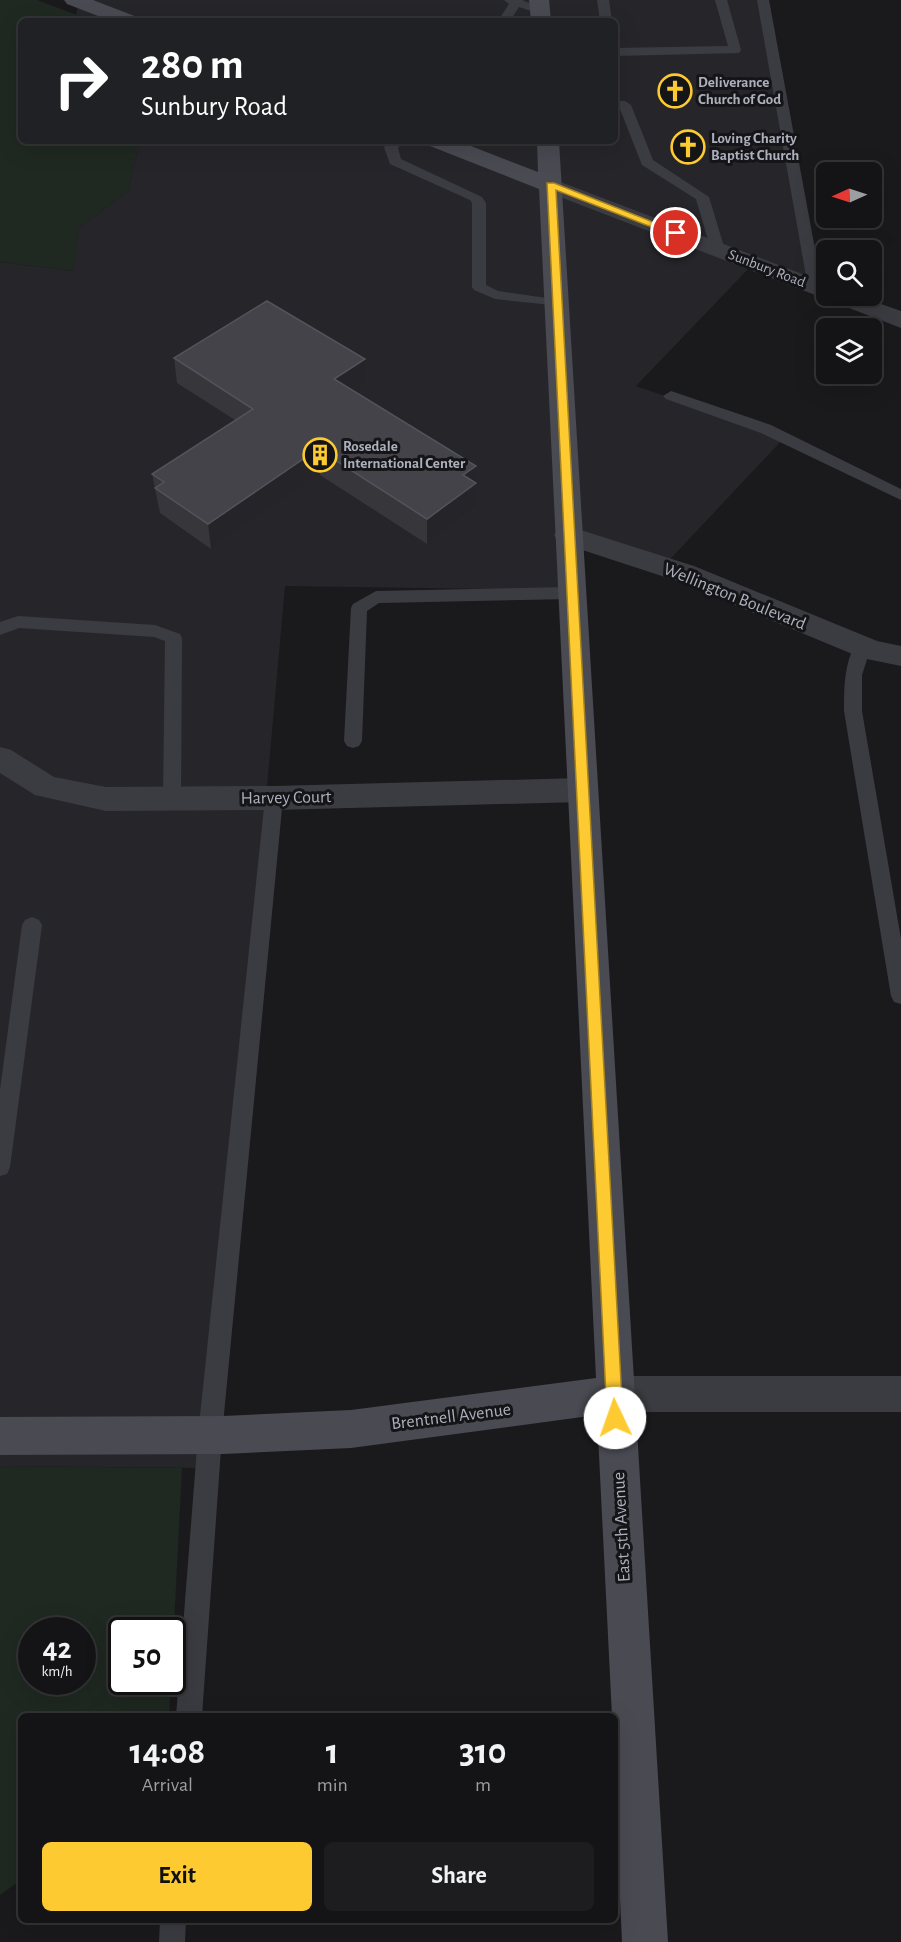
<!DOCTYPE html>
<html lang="en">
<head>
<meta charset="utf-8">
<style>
  body { margin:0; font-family:"Alegreya Sans",sans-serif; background:#1d1d1f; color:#f1f3f6; height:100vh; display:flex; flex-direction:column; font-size:22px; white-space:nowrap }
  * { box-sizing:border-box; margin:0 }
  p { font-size:20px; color:#9d9ea1 }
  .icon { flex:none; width:33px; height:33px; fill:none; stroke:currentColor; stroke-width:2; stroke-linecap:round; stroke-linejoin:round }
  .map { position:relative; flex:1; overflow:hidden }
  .panel { position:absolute; left:18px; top:1713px; width:600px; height:210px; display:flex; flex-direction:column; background:#141416; border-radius:9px; box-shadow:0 6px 24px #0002,0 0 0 2px #333335 }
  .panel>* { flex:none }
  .banner { position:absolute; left:18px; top:18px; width:600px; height:126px; border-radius:9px; box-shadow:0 6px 24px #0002,0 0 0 2px #333335; background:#202124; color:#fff; overflow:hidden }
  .needle { width:39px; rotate:267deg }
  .controls { position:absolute; left:816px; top:162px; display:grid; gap:12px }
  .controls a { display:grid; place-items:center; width:66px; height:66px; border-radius:9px; background:#141416; box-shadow:0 6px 24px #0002,0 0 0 2px #333335; font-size:30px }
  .speed { position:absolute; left:18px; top:1617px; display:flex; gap:12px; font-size:30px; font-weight:700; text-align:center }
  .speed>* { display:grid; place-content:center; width:78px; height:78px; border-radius:50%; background:#141416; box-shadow:0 6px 24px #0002,0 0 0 2px #333335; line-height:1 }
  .speed small { font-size:15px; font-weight:400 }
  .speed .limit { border:3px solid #111; border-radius:9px; background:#fff; color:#111 }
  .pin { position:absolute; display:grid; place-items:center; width:51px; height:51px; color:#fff; margin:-26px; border:3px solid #fff; border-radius:50%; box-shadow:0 2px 6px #0007 }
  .me { position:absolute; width:66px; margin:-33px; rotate:357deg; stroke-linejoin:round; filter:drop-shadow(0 0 4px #0008) }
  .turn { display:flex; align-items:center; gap:21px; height:126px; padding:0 24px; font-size:27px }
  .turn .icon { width:78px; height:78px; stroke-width:2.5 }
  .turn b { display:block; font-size:42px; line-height:51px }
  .eta { display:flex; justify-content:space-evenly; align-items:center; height:102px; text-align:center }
  .eta b { font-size:36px; font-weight:600; line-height:42px }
  .primary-button { display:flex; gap:12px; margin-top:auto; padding:12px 24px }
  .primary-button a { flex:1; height:69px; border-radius:9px; background:#fdca31; color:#111; font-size:24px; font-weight:600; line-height:69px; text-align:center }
  .primary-button a+a { background:#1d1d1f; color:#f1f3f6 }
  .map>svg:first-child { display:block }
  .built { fill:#26262a }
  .green { fill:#1f2821; fill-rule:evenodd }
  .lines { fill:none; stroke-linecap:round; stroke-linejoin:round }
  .lane { fill:#3b3b42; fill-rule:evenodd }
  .street { fill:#3b3b42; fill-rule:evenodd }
  .secondary { fill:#494a52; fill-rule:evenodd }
  .wall { fill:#36363b }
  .shaded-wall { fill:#252529 }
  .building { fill:#434349; stroke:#53545b; stroke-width:1.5 }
  .route { fill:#fdca31; stroke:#a48320; stroke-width:1.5 }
  .labels { text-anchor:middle; stroke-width:6; stroke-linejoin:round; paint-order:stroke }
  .far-poi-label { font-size:15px; font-weight:bold; fill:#acb0bd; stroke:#151518; text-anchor:start }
  .far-street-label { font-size:15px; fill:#acb0bd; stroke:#151518 }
  .street-label { font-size:18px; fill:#acb0bd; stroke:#151518 }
</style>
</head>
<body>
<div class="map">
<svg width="901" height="1942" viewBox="0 0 901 1942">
  <rect width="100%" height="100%" fill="#1a1a1d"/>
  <!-- built -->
  <path class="built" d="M79 0H763L814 287 752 265 636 386 785 437 659 571 562 541 565 590 285 586 206 1468 0 1466V262L73 271 78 229 128 191 140 141H615V21H93L76 15Z"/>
  <!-- green -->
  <g class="green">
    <path d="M0 0H37L93 21H21V141H140L128 191 78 229 74 271 0 262Z"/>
    <path d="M0 1466 182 1468 173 1646 172 1630H122V1682H171L169 1716H21V1880L0 1895ZM32 1630H82V1682H32Z"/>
  </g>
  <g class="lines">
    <!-- lane -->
    <g class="lane">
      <path d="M504 0H522L546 10 540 14 519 7 510 21H498L509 4Z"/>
      <path d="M597 0H609L612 21H600Z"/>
      <path d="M715 0H727L741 50 739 53 615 56V48L728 46Z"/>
      <path d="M757 0H769L822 287 815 291 808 287Z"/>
      <path d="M615 101H625L631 105 653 160 709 197 725 250 723 253 718 254 711 250 696 199 642 165 620 109H615Z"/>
      <path d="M390 141H404L398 148 401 159 482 197 486 203V285L498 291 561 300 563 303 561 306 495 299 474 290 472 287V203L470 200 390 164 384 147Z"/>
      <path d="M671 391 771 425 901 489V500L761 433 666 399 663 396Z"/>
      <path d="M571 587 577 589 579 593 577 597 571 599 379 603 367 611 362 741 359 746 353 748 347 746 344 741 351 608 353 604 376 591Z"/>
      <path d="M18 616 155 625 180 634 182 638 181 798 178 803 172 805 166 803 163 798 165 641 154 637 19 628 0 635V622Z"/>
      <path d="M862 641 868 643 871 647 862 675V711L901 939V1004L894 1002 891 996 844 711C844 687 844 664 856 643Z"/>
      <path d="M274 791 280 793 283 798 222 1435 202 1716H176L198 1435 265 798 268 793Z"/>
      <path d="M32 917 39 920 42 925 10 1167 7 1174 0 1176V1090L22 925 25 920Z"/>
      <path d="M160 1920H186L185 1942H159Z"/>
    </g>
    <!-- street -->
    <g class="street">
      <path d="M550 178 826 283V296H858L901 311V328L542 190 539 185 542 180Z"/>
      <path d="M568 526 694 566 877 641 901 646V666L862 658 674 580 558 542 554 535 558 528Z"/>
      <path d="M0 747 11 750 54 777 106 787 274 786 581 778 592 782 596 790 592 798 581 802 274 810 106 811 35 795 0 773Z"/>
      <path d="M614 1376H901V1412H614L600 1407 595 1394 600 1381Z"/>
    </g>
    <!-- secondary -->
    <g class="secondary">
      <path d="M64 0H93L137 17 140 21H111L67 4Z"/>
      <path d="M529 0H549L551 21H531Z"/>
      <path d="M427 141H458L538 172 537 141H559L668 1942H622L615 1789V1716H612L597 1415 351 1448 223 1454 0 1455V1417L223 1416 351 1410 596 1378 539 189 430 146Z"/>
    </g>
  </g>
  <!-- wall -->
  <path class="wall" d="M174 358 366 385 355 392 476 466V508L427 544 320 475 211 549 160 513 152 474 235 420 177 383Z"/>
  <!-- shaded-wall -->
  <g class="shaded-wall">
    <path d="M365 359 366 385 335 405 334 379Z"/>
    <path d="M318 449 320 475 211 549 208 524Z"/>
    <path d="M476 466V508L427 544V519L463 475Z"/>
  </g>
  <!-- building -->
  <path class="building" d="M267 301 365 359 334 379 476 466 463 475 476 483 427 519 318 449 208 524 155 488 164 482 152 474 253 409 174 358Z"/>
  <!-- route -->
  <path class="route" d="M547 183H554L681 233 672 235 556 190 623 1418 621 1424 615 1426 610 1424 607 1418Z"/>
  <!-- icons -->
  <defs>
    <symbol id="church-ring" viewBox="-11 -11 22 22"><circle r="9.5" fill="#151518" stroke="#fdca31" stroke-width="1.5"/><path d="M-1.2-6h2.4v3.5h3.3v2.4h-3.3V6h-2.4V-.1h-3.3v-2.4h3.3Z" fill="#fdca31"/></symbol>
    <symbol id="building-ring" viewBox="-11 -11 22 22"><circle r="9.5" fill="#151518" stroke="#fdca31" stroke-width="1.5"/><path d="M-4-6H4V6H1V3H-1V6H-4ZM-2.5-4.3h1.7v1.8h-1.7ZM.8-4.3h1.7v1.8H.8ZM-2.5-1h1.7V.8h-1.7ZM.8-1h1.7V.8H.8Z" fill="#fdca31"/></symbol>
  </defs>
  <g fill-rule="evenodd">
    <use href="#church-ring" x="656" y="72" width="38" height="38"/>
    <use href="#church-ring" x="669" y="128" width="38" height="38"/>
    <use href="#building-ring" x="301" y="436" width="38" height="38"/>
  </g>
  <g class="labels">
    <!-- far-poi labels -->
    <g class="far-poi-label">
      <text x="698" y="87">Deliverance<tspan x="698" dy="17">Church of God</tspan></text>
      <text x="711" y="143">Loving Charity<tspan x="711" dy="17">Baptist Church</tspan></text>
      <text x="343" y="451">Rosedale<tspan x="343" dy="17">International Center</tspan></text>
    </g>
    <!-- far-street labels -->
    <g class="far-street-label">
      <text transform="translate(767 268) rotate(21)" y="5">Sunbury Road</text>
    </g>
    <!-- street labels -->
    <g class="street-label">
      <text transform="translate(735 596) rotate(22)" y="6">Wellington Boulevard</text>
      <text transform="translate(286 797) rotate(-1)" y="6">Harvey Court</text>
      <text transform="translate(451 1416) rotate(-7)" y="6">Brentnell Avenue</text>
      <text transform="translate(621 1527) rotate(-93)" y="6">East 5th Avenue</text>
    </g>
  </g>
</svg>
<div class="controls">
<a><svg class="needle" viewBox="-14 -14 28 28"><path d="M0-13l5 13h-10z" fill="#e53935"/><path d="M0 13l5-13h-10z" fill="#9d9ea1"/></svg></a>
<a><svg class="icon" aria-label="search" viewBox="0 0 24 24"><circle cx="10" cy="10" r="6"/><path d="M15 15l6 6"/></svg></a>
<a><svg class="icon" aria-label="layers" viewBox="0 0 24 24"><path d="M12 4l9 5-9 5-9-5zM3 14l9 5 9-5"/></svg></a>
</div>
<div class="speed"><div>42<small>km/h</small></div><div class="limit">50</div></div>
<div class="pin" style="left:676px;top:233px;background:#d93025"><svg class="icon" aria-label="arrive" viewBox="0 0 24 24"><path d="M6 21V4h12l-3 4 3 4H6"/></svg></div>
<svg class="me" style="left:615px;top:1418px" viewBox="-20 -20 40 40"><circle r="19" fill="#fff"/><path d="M0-13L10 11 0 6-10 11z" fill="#fdca31"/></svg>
<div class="banner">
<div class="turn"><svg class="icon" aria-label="right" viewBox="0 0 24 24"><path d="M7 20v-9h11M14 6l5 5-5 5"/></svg><div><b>280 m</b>Sunbury Road</div></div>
</div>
<section class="panel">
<div class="eta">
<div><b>14:08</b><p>Arrival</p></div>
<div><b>1</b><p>min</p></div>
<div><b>310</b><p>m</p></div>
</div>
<div class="primary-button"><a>Exit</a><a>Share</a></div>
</section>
</div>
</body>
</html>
